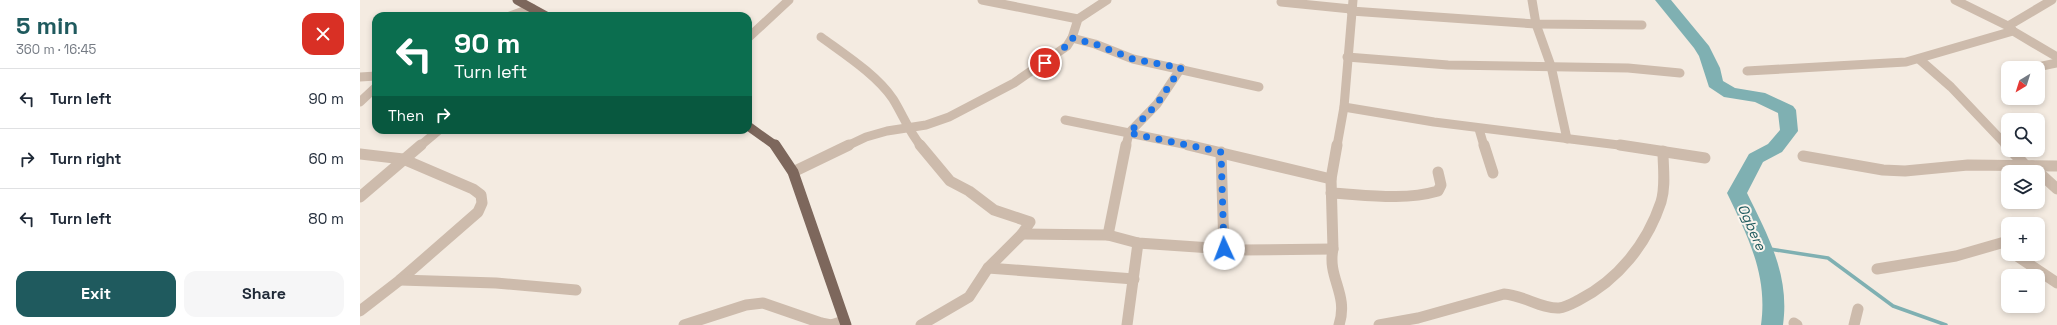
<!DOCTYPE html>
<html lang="en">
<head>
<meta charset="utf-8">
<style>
  body { margin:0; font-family:"Space Grotesk",sans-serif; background:#f6f6f7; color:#1f2937; height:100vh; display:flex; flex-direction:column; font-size:15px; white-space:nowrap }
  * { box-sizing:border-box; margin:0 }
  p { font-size:13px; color:#747a83 }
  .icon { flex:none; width:22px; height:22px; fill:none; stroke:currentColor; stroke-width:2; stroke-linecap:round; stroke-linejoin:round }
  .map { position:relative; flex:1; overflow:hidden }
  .details { display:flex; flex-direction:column; background:#fff; width:360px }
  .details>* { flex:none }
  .top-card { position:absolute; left:12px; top:12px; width:380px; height:122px; border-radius:12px; box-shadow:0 2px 6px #0003; background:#0b6e4f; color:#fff; overflow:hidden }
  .needle { width:26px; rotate:218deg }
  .buttons { position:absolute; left:1641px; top:61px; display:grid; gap:8px }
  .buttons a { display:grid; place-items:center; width:44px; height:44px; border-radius:8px; background:#fff; box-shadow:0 2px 6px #0003; font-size:20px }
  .pin { position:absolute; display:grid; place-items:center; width:34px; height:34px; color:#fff; margin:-17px; border:2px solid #fff; border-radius:50%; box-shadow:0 1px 4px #0007 }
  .me { position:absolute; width:44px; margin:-22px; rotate:358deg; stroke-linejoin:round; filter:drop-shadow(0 0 3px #0008) }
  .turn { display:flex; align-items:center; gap:14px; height:84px; padding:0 16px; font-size:18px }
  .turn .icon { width:52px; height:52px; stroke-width:2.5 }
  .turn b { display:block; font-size:28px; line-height:34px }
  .then { display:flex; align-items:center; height:38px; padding:0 16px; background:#0003; gap:8px; font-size:15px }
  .round { display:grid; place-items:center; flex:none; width:42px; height:42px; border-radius:12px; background:#f6f6f7 }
  .head { display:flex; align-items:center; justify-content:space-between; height:68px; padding:0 16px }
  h1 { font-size:24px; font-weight:700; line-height:30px; color:#1f5a5e }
  .action { display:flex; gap:8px; margin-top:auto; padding:8px 16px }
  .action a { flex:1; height:46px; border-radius:12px; background:#1f5a5e; color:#fff; font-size:16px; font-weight:700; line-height:46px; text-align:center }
  .action a+a { background:#f6f6f7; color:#1f2937 }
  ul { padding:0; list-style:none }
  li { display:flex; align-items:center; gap:12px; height:60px; padding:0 16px; border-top:1px solid #e0e1e3 }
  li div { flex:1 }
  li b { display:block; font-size:15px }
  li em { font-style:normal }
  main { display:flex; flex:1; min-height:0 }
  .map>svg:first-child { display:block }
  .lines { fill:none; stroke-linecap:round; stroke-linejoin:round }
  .stream { stroke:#7fb0b2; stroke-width:3.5 }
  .river { fill:#7fb0b2; fill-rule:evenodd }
  .minor-far1 { stroke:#cdbbac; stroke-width:9 }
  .minor { stroke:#cdbbac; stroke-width:11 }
  .major-far1 { stroke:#7d675c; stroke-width:9 }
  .major { stroke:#7d675c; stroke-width:11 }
  .route { stroke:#1a73e8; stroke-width:7; stroke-dasharray:0 12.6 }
  .labels { text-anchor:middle; stroke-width:4; stroke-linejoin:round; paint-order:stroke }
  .water-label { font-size:14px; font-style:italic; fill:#1f5a5e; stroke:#fbf5ee }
</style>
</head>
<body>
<main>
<section class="details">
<div class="head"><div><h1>5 min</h1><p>360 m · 16:45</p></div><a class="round" style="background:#d93025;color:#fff"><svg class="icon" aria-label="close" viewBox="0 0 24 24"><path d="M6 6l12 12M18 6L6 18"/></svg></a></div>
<ul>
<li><svg class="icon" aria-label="left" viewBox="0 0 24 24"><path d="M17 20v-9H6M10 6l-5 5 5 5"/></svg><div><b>Turn left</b></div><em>90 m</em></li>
<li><svg class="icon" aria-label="right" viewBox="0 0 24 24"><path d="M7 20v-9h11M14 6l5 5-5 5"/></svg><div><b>Turn right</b></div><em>60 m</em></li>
<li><svg class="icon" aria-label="left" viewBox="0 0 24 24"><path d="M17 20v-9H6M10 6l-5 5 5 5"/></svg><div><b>Turn left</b></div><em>80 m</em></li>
</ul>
<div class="action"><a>Exit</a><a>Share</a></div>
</section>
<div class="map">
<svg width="1697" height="325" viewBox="0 0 1697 325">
  <rect width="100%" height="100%" fill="#f4ebe1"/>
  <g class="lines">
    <!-- stream -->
    <path class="stream" d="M1403 248 1468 258 1533 306 1586 325"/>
    <!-- river -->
    <path class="river" d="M1295 0H1311L1349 46 1360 68 1363 81 1375 88 1405 93 1433 106 1436 110 1438 131 1422 152 1403 162 1387 193C1408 236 1430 275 1423 325H1401C1408 275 1388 237 1367 193L1389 154 1408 144 1420 130 1418 113 1395 102 1364 97 1349 87 1339 56 1334 48Z"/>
    <!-- minor-far1 -->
    <g class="minor-far1">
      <path d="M622 0 718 19"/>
      <path d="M1172 0 1176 24 1191 66 1207 139"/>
      <path d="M1595 0 1648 26"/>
      <path d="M1692 0 1648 26 1653 31 1697 57"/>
      <path d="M921 2 991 9"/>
      <path d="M991 11 1176 24 1282 25"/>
      <path d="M150 16 172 8"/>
      <path d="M461 37C484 54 517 75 533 99 543 115 549 132 561 146"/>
      <path d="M388 38 429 0"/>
      <path d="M712 38 735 44 773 59 899 87"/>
      <path d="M987 57 1088 65 1268 68 1320 73"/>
      <path d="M1559 59 1591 87 1647 146"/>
      <path d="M1672 68 1697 63"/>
      <path d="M1387 71 1546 62 1653 31"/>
      <path d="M0 77 16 76"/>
      <path d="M0 102 16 87"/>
      <path d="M984 107 1074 122 1267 146"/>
      <path d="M705 120 833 146"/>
      <path d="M1119 129 1124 146"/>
      <path d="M60 146 79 130"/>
      <path d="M487 146 506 137 527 131 566 125 589 117 654 83 707 46 712 38 718 19 747 0"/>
      <path d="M766 146 769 133 797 104 821 68"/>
      <path d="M977 146 984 107 993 0"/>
    </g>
    <!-- minor -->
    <g class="minor">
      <path d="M560 145 590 181 609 191 634 210 670 222 662 234 628 268 609 297 561 325"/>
      <path d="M828 145 971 179"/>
      <path d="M977 145 971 179 973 249C967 278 989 294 979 325"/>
      <path d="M1124 145 1133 173"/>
      <path d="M1260 145 1345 158"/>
      <path d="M1646 145 1648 147"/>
      <path d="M1651 150 1666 166"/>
      <path d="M861 152 864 249"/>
      <path d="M0 154 43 159 113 189 121 195 122 203 118 212 40 280 0 311"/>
      <path d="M1443 156 1523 170 1545 171 1608 165 1697 166"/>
      <path d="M1672 166 1697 189"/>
      <path d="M433 172 489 145"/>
      <path d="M971 193C1007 195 1043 201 1078 191L1081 185 1078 172"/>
      <path d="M0 197 61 145"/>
      <path d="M662 234 748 235 778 243 881 250 973 249"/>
      <path d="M748 235 766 145"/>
      <path d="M1654 254 1697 283"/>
      <path d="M628 268 774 279"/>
      <path d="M1517 269 1596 256 1648 241"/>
      <path d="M40 280 136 283 216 290"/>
      <path d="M1434 323 1437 325"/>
      <path d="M324 325 386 305 403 303 461 323 471 325 484 321"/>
      <path d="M767 325 778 243"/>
      <path d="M1019 325 1058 318 1144 294C1163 295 1182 309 1199 308 1207 307 1213 303 1219 300 1258 280 1287 244 1301 202 1306 186 1303 168 1303 151"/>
      <path d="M1494 325 1498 309"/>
    </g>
    <!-- major-far1 -->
    <g class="major-far1">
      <path d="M157 0 186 16"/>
      <path d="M388 126 416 146"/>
    </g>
    <!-- major -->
    <path class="major" d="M415 145 433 172 486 325"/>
  </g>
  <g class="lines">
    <!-- route -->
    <path class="route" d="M685 63 706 46 712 38 735 44 773 59 821 68 797 104 769 133 861 152 864 249"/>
  </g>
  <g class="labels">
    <!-- water labels -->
    <g class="water-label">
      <text transform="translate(1392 227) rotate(66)" y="5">Ogbere</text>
    </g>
  </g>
</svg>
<div class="buttons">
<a><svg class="needle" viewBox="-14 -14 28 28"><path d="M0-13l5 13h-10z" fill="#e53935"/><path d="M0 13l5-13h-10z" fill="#747a83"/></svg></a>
<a><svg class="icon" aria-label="search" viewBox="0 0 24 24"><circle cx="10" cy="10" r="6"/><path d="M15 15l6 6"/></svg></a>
<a><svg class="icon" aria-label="layers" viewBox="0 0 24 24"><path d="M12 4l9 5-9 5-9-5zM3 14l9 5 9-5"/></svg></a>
<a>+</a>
<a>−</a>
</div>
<div class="pin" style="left:685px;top:63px;background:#d93025"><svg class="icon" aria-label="arrive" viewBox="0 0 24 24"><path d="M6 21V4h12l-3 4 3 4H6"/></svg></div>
<svg class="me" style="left:864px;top:249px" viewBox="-20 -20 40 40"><circle r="19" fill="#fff"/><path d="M0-13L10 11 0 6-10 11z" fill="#1a73e8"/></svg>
<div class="top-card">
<div class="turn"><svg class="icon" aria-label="left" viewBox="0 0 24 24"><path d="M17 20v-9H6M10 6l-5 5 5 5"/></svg><div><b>90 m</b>Turn left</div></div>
<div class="then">Then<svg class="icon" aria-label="right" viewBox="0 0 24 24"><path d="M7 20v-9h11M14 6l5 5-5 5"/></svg></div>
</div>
</div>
</main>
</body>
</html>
